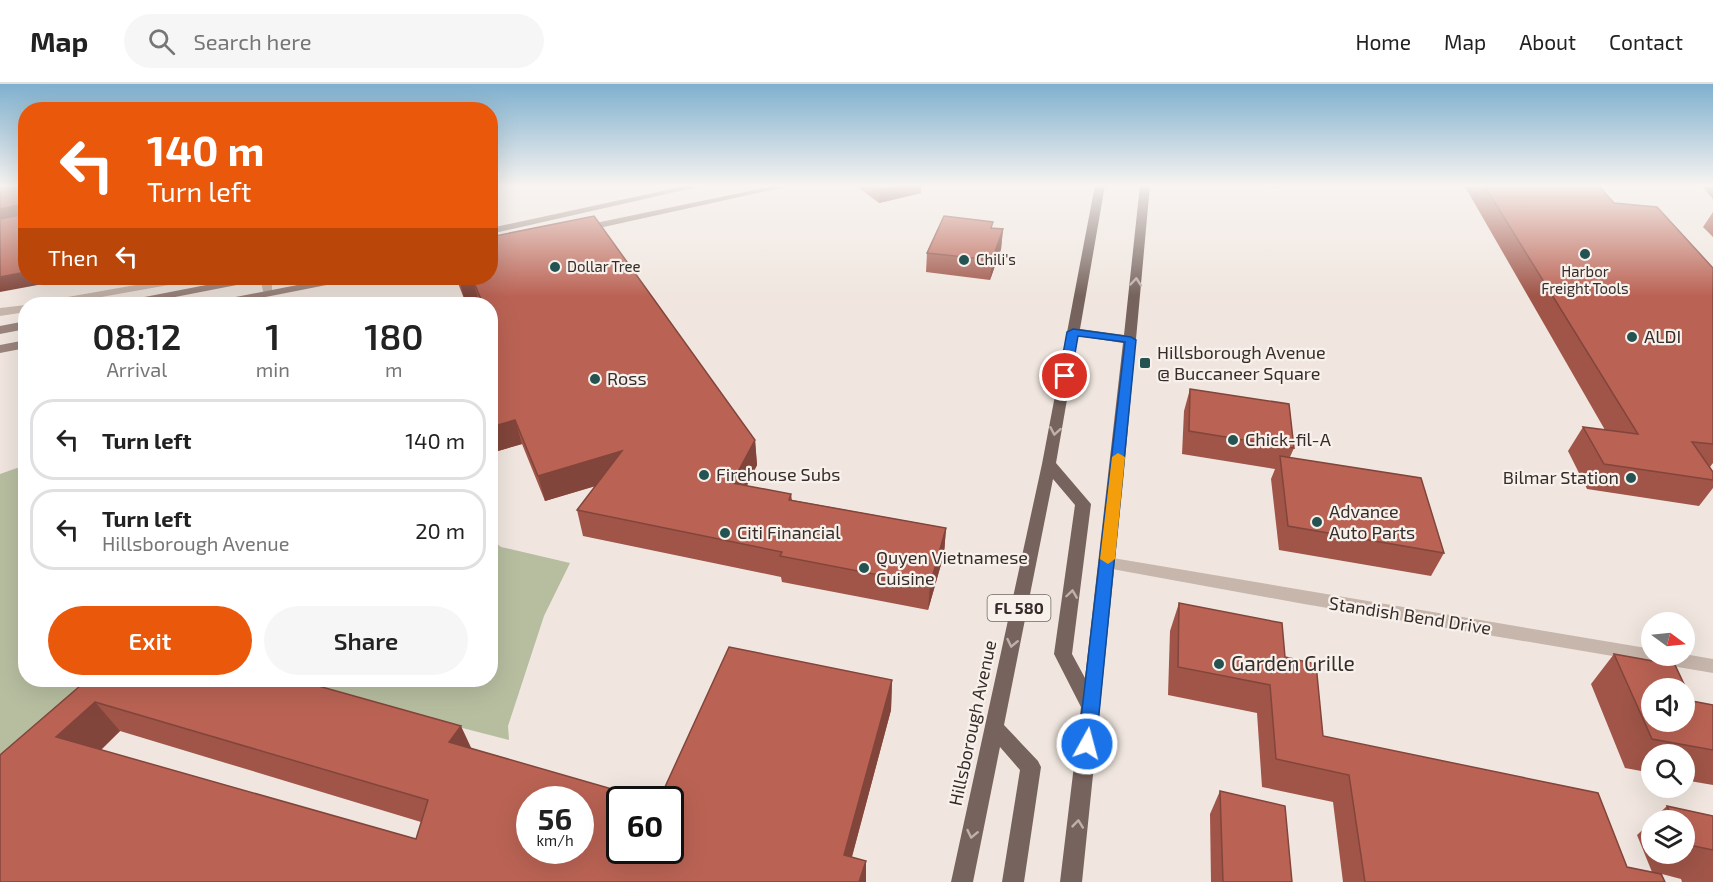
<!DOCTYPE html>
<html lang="en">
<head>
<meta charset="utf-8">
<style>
  body { margin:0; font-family:"Exo 2",sans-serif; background:#f6f6f6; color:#222; height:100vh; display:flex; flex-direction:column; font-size:22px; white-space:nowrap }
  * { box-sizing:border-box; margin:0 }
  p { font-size:20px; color:#767676 }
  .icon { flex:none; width:33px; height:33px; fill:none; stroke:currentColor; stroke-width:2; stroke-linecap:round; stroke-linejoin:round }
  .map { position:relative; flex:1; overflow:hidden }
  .drawer { position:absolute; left:18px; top:213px; width:480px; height:390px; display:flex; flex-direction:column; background:#fff; border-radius:24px; box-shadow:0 6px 24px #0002 }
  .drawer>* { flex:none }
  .banner { position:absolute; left:18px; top:18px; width:480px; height:183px; border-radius:24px; box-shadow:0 6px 24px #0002; background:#ea580c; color:#fff; overflow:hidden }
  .needle { width:39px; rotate:105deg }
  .tools { position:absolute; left:1641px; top:528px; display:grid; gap:12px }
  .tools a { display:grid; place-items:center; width:54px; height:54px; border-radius:50%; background:#fff; box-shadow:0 6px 24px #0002; font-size:30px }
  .speed { position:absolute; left:516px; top:702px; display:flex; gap:12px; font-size:30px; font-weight:700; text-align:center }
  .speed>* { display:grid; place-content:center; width:78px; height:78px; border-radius:50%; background:#fff; box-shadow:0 6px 24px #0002; line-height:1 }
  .speed small { font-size:15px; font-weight:400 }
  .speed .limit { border:3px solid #111; border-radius:9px; background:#fff; color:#111 }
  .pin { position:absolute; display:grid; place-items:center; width:51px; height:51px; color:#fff; margin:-26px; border:3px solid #fff; border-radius:50%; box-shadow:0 2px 6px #0007 }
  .me { position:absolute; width:66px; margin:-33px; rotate:7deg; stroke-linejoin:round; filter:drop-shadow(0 0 4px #0008) }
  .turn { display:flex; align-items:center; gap:21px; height:126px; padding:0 30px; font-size:27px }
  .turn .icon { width:78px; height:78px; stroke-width:2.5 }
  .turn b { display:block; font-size:42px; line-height:51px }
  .then { display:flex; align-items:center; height:57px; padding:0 30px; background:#0003; gap:12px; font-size:22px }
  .eta { display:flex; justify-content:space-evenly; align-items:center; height:102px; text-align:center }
  .eta b { font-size:36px; font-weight:600; line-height:42px }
  .primary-button { display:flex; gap:12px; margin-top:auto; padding:12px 30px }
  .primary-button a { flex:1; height:69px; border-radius:36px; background:#ea580c; color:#fff; font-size:24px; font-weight:600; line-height:69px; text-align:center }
  .primary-button a+a { background:#f6f6f6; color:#222 }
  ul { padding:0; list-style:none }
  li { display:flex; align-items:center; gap:18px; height:81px; margin:0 12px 9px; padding:0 18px; border:3px solid #e0e0e0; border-radius:24px }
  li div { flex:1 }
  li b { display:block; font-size:22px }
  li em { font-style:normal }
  header { display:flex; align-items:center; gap:36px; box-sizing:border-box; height:84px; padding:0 30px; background:#fff; border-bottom:2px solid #e0e0e0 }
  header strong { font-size:28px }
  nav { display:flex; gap:33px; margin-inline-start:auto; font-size:21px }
  .search { width:420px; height:54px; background:#f6f6f6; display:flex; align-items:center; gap:15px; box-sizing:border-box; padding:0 21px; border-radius:33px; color:#767676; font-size:22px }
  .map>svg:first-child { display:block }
  .green { fill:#b7bea0 }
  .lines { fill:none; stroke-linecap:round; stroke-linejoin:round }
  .minor { fill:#c7b6ac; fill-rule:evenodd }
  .secondary { fill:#9b857d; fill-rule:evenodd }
  .primary { fill:#76635d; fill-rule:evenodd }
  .wall { fill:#a05548; fill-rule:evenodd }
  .shaded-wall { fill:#82453b }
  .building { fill:#ba6354; stroke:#82453b; stroke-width:1.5; fill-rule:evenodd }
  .oneway { stroke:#beb1ab }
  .route { fill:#1a73e8; stroke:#114b97; stroke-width:1.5 }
  .slow { fill:#f59e0b }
  .poi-dot { fill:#245352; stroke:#f8f1eb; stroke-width:2 }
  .labels { text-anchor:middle; stroke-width:4.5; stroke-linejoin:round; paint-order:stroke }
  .far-poi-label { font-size:15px; fill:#362d2a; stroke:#f8f1eb; text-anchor:start }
  .shield { fill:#f8f1eb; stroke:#706864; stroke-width:1.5 }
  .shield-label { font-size:16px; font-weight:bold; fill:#362d2a }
  .poi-label { font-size:18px; fill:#362d2a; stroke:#f8f1eb; text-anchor:start }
  .street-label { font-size:18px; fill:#362d2a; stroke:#f8f1eb }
  .near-poi-label { font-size:21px; fill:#362d2a; stroke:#f8f1eb; text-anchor:start }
</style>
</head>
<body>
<header>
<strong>Map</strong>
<div class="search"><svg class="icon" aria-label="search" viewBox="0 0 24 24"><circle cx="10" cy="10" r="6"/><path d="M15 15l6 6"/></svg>Search here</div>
<nav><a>Home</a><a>Map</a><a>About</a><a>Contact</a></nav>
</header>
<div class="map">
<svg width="1713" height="798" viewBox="0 0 1713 798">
  <rect width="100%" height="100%" fill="#f0e6df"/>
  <!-- green -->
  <g class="green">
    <path d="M17 384 26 385V596H123L0 700V390Z"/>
    <path d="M491 455 501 463 570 479 544 532 508 642 509 656 276 596H490Z"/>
  </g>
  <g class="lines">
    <!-- minor -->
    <g class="minor">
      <path d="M175 194H197L191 197 62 220H39L45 217Z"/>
      <path d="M260 194H272V211H264Z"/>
      <path d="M26 221V228L0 232V224Z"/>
      <path d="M1107 473 1652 565V572L1684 570 1713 575V589L1304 520 1101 483 1099 479 1101 475Z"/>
    </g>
    <!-- secondary -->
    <g class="secondary">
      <path d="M690 101H706L490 150V144Z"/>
      <path d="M778 101H794L581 148 576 145 581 142Z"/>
      <path d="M242 194H263L257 197 139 220H118L124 217Z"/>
      <path d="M333 194H353L347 197 230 220H209L215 217Z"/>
      <path d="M26 237V245L0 250V242Z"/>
      <path d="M26 256V264L0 269V261Z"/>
    </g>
    <!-- primary -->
    <path class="primary" d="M1095 101H1105L1080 245 1124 251 1140 101H1150L1123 398 1082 798H1060L1081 623 1054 570 1075 421 1053 395 1004 641 1038 677 1041 683 1024 798H1002L1020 686 1000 663 973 798H951L1042 380ZM1078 252 1123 259 1085 594 1072 570 1091 420 1056 379Z"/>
  </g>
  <!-- wall -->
  <g class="wall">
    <path d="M855 101H921V109L879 119Z"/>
    <path d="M1250 101H1279L1278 104Z"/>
    <path d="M1464 101H1598L1614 119 1713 184V379L1710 383 1713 396V404L1699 422 1587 405 1568 367 1583 343 1605 346Z"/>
    <path d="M1701 101H1713V115Z"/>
    <path d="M1713 128V153L1703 143Z"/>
    <path d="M992 144 1003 145 1001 165 990 196 926 188 927 169Z"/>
    <path d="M456 194H490L755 356 757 381 747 402 791 410 792 416 946 444 944 470 928 526 782 498 781 493 583 452 577 426 596 402 545 417 522 360 498 367 490 345V257L494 256 490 247V220H481L478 214 465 217Z"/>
    <path d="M1190 305 1294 364 1290 373 1444 469 1431 492 1279 466 1271 395 1275 385 1182 370 1184 327Z"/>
    <path d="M1179 519 1285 573 1323 652 1627 783 1652 788 1637 751 1652 737V770H1684V736H1652L1667 722 1713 732V798H1682L1681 795 1662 790 1665 798H1343L1333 718 1262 703 1257 629 1168 611 1170 547Z"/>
    <path d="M1614 570 1692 617 1713 621V701L1684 696V670H1652V689L1625 684 1591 600Z"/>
    <path d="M87 596 620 766 892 596 891 626 852 773 0 798ZM120 647 421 738 416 755 101 666Z"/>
    <path d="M1220 707 1292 798H1211L1210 730Z"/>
  </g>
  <!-- shaded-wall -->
  <g class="shaded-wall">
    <path d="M904 101H921V109L879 119V106Z"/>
    <path d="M18 121 26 134 0 139V125Z"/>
    <path d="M1003 145 1001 165 990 196 992 176Z"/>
    <path d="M26 188V194H75L0 208V193Z"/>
    <path d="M466 194H472L478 214 465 217 459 195Z"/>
    <path d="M515 336 522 360 498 367 491 343Z"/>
    <path d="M755 356 757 381 735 424 732 399Z"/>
    <path d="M622 367 628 392 545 417 538 392Z"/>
    <path d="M946 444 944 470 928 526 930 501Z"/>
    <path d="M892 596 891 626 845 798 844 771Z"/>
    <path d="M95 618 120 647 83 683 56 653Z"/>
    <path d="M461 642 475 672 449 658Z"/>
    <path d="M866 777V798H859Z"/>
  </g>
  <!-- building -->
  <g class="building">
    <path d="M0 101H26V188L0 193V135L19 131 21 123 18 121 0 125Z"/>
    <path d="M872 101H904L879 106Z"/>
    <path d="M1484 101H1598L1614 119 1657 123 1713 184V360L1692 358 1713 388V396L1604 380 1583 343 1638 350Z"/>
    <path d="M594 132 755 356 732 399 791 410 789 416 946 444 930 501 780 472 782 468 577 426 622 367 538 392 515 336 491 343 490 257 496 256 490 241V220H483L472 194H490V153Z"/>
    <path d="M944 132 993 138 991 144 1003 145 992 176 927 169Z"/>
    <path d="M309 217V220H293Z"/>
    <path d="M1190 305 1289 320 1294 364 1189 347Z"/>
    <path d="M1280 372 1421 394 1444 469 1288 442Z"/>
    <path d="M1179 519 1282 539 1285 573 1316 580 1323 652 1598 709 1627 783 1661 790 1665 798H1365L1349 691 1276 675 1270 601 1178 583Z"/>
    <path d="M729 563 892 596 844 771 866 777 859 798H0V671L87 596H297L461 642 449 658 650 716H620V766H670V716H659ZM95 618 428 716 416 755 56 653ZM530 716H580V766H530Z"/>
    <path d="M1614 570 1675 581 1692 617 1713 621V666L1652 655ZM1652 604H1684V638H1652Z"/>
    <path d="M1220 707 1285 722 1292 798H1223Z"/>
    <path d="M1667 722 1713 732V766L1684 760V736H1673Z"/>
  </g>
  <!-- one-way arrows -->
  <defs><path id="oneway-chevron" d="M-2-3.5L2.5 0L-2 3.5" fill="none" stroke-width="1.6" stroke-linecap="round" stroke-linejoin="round" transform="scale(1.5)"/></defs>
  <g class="oneway">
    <use href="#oneway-chevron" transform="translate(1136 198) rotate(-85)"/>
    <use href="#oneway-chevron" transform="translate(1055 347) rotate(100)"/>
    <use href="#oneway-chevron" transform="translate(1072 510) rotate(-82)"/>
    <use href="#oneway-chevron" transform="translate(1012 559) rotate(102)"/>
    <use href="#oneway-chevron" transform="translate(1078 740) rotate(-84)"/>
    <use href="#oneway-chevron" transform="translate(972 750) rotate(102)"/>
  </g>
  <!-- sky -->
  <linearGradient id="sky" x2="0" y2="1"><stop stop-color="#7fb0ce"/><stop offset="0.48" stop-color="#f8f4f1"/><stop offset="1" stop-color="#f8f4f1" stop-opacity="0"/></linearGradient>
  <rect width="1713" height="212" fill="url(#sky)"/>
  <!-- route -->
  <path class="route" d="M1073 245 1131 253 1136 256 1096 660 1093 666 1087 668 1080 666 1078 660 1125 258 1078 252 1071 292 1065 296 1061 295 1059 292 1067 248Z"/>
  <!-- slow -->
  <path class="slow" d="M1118 369 1125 373 1115 475 1108 480 1100 475 1112 373Z"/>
  <!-- markers -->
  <g class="poi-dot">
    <circle cx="1585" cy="170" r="6"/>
    <circle cx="964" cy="176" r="6"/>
    <circle cx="555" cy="183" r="6"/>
    <circle cx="1632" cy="253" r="6"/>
    <rect x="1139" y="273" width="12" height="12" rx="3"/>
    <circle cx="595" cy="295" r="6"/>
    <circle cx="1233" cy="356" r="6"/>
    <circle cx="704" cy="391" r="6"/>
    <circle cx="1631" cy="394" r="6"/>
    <circle cx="1317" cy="438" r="6"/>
    <circle cx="725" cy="449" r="6"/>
    <circle cx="864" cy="484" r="6"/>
    <circle cx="1219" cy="580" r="6"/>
  </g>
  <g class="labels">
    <!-- far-poi labels -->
    <g class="far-poi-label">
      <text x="976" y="181">Chili's</text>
      <text x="567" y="188">Dollar Tree</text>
      <text x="1585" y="193" text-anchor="middle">Harbor<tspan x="1585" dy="17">Freight Tools</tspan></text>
    </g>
    <!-- shield labels -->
    <rect class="shield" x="987.5" y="511" width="63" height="26" rx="4.5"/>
    <g class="shield-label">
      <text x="1019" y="530">FL 580</text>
    </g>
    <!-- poi labels -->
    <g class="poi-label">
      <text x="1644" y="259">ALDI</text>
      <text x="1157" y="275">Hillsborough Avenue<tspan x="1157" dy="21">@ Buccaneer Square</tspan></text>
      <text x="607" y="301">Ross</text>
      <text x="1245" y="362">Chick-fil-A</text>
      <text x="716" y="397">Firehouse Subs</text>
      <text x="1619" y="400" text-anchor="end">Bilmar Station</text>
      <text x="1329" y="434">Advance<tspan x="1329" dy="21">Auto Parts</tspan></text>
      <text x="737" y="455">Citi Financial</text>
      <text x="876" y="480">Quyen Vietnamese<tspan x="876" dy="21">Cuisine</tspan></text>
    </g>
    <!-- street labels -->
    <g class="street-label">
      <text transform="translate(1410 532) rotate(9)" y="6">Standish Bend Drive</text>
      <text transform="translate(973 639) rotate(-78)" y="6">Hillsborough Avenue</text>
    </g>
    <!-- near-poi labels -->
    <g class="near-poi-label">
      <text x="1231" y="587">Garden Grille</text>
    </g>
  </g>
</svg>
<div class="tools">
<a><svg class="needle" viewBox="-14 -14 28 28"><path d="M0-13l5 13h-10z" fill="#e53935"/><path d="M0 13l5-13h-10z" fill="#767676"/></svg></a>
<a><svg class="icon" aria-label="sound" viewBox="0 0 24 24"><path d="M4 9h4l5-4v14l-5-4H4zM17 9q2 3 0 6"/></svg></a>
<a><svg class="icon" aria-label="search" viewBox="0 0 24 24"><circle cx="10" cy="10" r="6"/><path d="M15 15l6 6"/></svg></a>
<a><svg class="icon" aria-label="layers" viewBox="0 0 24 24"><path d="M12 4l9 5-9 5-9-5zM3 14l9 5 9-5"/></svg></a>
</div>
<div class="speed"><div>56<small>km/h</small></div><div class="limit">60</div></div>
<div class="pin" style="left:1065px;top:292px;background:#d93025"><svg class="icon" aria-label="arrive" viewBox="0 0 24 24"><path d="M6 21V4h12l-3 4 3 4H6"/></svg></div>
<svg class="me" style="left:1087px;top:660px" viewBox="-20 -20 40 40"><circle r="17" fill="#1a73e8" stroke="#fff" stroke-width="3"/><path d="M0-11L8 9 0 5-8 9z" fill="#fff"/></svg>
<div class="banner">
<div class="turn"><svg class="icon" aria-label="left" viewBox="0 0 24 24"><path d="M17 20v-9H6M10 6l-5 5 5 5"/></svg><div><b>140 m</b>Turn left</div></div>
<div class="then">Then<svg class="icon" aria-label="left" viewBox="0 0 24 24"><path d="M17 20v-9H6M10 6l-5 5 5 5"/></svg></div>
</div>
<section class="drawer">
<div class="eta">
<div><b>08:12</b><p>Arrival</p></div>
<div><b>1</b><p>min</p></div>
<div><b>180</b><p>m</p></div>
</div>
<ul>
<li><svg class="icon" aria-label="left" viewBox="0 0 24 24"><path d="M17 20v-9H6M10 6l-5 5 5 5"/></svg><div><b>Turn left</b></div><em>140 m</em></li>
<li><svg class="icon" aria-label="left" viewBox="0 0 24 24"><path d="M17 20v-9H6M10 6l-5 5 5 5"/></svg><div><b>Turn left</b><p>Hillsborough Avenue</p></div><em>20 m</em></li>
</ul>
<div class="primary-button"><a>Exit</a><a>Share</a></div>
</section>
</div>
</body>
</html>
